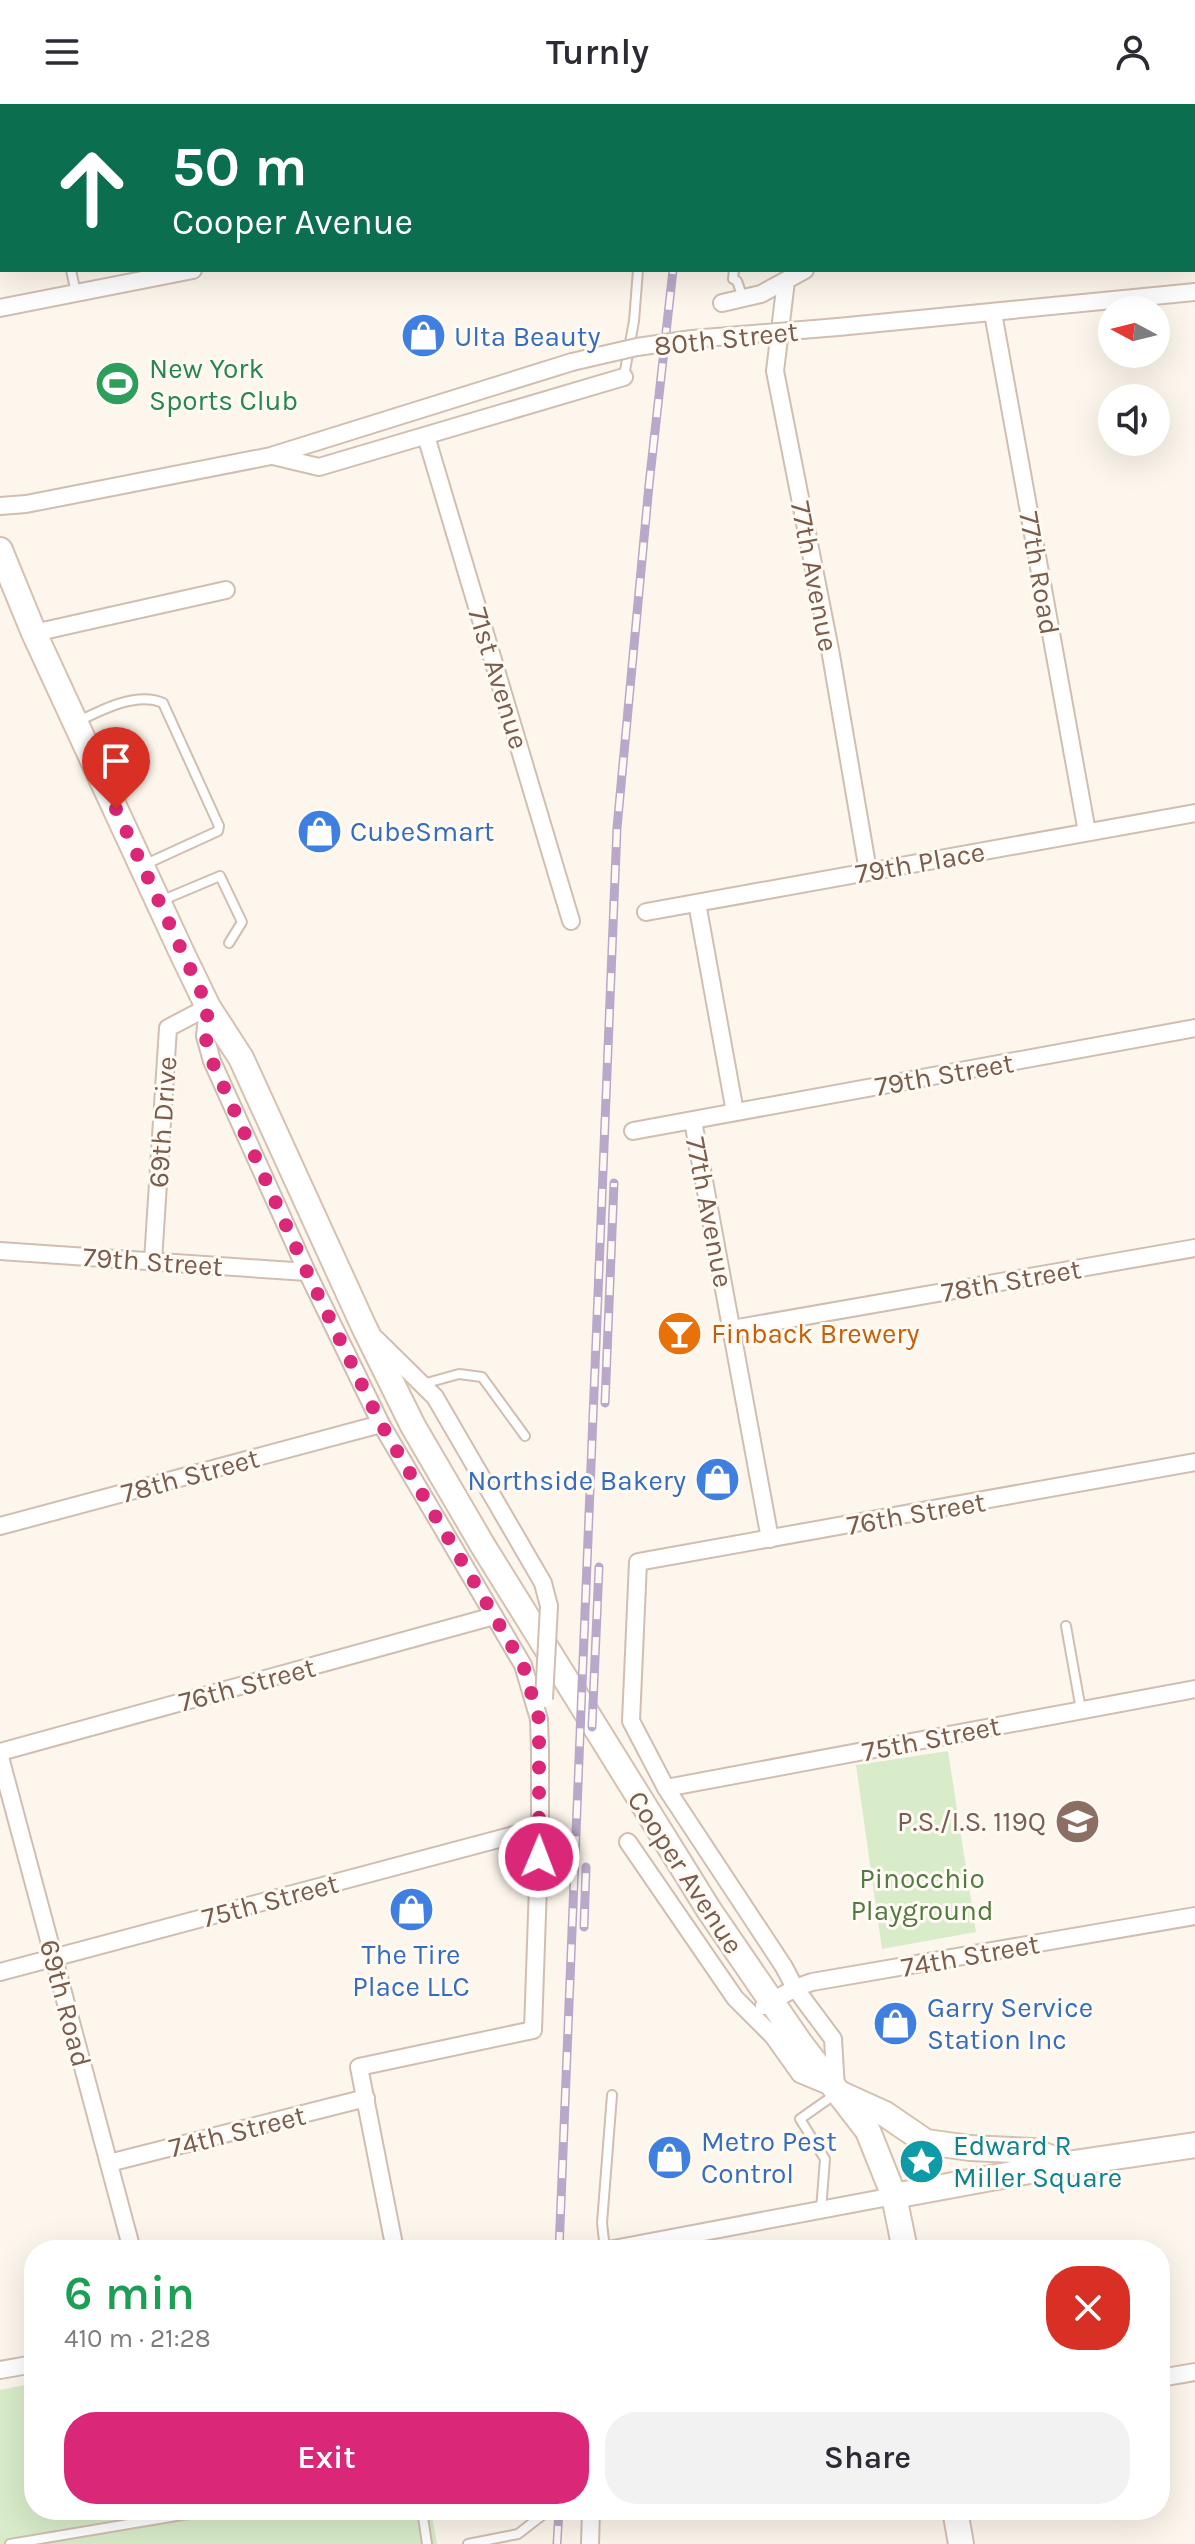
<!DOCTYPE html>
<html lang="en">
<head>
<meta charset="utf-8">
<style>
  body { margin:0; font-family:Karla,sans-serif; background:#f2f2f3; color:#2b2b33; height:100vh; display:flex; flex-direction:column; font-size:30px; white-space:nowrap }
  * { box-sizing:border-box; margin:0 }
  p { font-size:26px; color:#7c7c81 }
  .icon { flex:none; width:44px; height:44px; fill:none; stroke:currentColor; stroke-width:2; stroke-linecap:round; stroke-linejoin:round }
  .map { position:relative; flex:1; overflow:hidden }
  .panel { position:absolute; left:24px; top:2136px; width:1146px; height:280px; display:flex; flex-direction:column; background:#fff; border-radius:32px; box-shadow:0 8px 32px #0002 }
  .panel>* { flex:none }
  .banner { position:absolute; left:0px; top:0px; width:1196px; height:168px; box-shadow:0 8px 32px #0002; background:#0b6e4f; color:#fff; overflow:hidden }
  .needle { width:52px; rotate:277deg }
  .controls { position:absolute; left:1098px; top:192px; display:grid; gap:16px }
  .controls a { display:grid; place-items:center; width:72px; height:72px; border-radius:50%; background:#fff; box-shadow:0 8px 32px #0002; font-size:40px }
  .pin { position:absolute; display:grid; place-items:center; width:68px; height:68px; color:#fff; margin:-82px -34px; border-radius:50% 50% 50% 0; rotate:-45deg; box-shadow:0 0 8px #0007 }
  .pin .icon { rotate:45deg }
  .me { position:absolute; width:88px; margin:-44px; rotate:1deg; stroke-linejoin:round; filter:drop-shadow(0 0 6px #0008) }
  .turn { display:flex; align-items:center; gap:28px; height:168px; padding:0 40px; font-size:36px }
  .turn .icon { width:104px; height:104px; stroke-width:2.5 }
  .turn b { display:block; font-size:56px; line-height:68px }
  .round { display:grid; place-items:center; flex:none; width:84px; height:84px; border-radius:32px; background:#f2f2f3 }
  .summary { display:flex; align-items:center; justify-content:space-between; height:136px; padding:0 40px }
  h1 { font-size:48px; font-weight:600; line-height:60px; color:#1e9e55 }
  .cta { display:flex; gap:16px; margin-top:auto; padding:16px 40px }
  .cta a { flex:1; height:92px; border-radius:32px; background:#db2777; color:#fff; font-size:32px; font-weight:600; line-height:92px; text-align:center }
  .cta a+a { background:#f2f2f3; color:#2b2b33 }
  header { display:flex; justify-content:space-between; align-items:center; height:104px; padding:0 40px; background:#fff; font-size:36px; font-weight:600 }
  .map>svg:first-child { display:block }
  .green { fill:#d8ecc9 }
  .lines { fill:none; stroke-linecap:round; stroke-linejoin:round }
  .service-casing { stroke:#d1beb0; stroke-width:12 }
  .minor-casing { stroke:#d1beb0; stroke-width:20 }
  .secondary-casing { stroke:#d6c0b0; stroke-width:28 }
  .service { stroke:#fff; stroke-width:8 }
  .minor { stroke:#fff; stroke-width:16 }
  .secondary { stroke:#fff; stroke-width:24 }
  .rail-casing { stroke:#b9a8c9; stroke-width:9 }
  .rail { stroke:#fffaf3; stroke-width:6; stroke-dasharray:18; stroke-linecap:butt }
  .minor-bridge-casing { stroke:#d1beb0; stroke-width:20; stroke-linecap:butt }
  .minor-bridge { stroke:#fff; stroke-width:16 }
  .route { stroke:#db2777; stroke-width:14; stroke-dasharray:0 25.2 }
  .labels { text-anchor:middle; stroke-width:6; stroke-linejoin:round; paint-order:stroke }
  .shop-label { font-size:28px; fill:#366cbe; stroke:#fffaf3; text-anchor:start }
  .street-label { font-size:28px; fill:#7a5c4d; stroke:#fffaf3 }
  .leisure-label { font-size:28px; fill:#27864d; stroke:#fffaf3; text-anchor:start }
  .food-label { font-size:28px; fill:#c56008; stroke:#fffaf3; text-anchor:start }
  .education-label { font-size:28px; fill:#785e54; stroke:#fffaf3; text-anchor:end }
  .park-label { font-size:28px; fill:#537a41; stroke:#fffaf3 }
  .culture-label { font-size:28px; fill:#0d838f; stroke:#fffaf3; text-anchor:start }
</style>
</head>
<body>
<header><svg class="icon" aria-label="menu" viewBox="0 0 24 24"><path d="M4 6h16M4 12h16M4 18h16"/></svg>Turnly<svg class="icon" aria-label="person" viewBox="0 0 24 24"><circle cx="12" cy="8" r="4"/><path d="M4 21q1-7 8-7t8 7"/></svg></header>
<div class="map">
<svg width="1195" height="2440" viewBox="0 0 1195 2440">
  <rect width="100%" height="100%" fill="#fdf6ec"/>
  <!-- green -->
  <g class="green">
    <path d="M948 1647 976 1828 882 1845 856 1661Z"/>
    <path d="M34 2279V2406H431L437 2440H0V2286Z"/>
  </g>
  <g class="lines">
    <defs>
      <g id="service">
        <path d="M32 0V2"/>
        <path d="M612 0 613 2"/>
        <path d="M750 2 751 0"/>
        <path d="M71 166 76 189"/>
        <path d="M734 166 733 175 737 177 743 194"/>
        <path d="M624 272 634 217 638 166"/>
        <path d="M77 618C101 606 137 587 163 599L219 722 218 727 146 760"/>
        <path d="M163 796 220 772 242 818 229 839"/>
        <path d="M423 1280 459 1270 482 1273 525 1332"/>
        <path d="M1066 1522 1081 1606"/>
        <path d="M821 2106 825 2055 800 2015 837 1989"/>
        <path d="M605 2146 602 2119 612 1991"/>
        <path d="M422 2406 427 2440"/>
        <path d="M10 2440 212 2406"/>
        <path d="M468 2440 518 2430 549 2406"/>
      </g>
      <g id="minor">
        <path d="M847 2V0"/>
        <path d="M1118 2 1131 0"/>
        <path d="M786 177 775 267 831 551 868 767"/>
        <path d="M722 199 761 190 805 166"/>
        <path d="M0 204 193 166"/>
        <path d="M993 209 1087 728"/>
        <path d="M838 223 1195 188"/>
        <path d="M426 332 571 817"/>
        <path d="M273 352 319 363 624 273"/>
        <path d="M0 402 26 400 271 352 572 258"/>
        <path d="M34 529 226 486"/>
        <path d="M697 799 735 1008"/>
        <path d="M646 808 1195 709"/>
        <path d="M208 903 205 932 212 957 307 1168 381 1320 523 1561 539 1615 540 1646V1724L533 1926 359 1963 395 2146"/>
        <path d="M693 1017 770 1435"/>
        <path d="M633 1027 1195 924"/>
        <path d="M0 1147 307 1168"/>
        <path d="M153 1157 168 924 208 903"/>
        <path d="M732 1225 1195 1144"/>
        <path d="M376 1235 435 1293 543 1479 549 1502"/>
        <path d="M0 1422 381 1320"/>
        <path d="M0 1648 494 1512"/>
        <path d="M0 1653 132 2146"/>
        <path d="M666 1684 1195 1585"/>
        <path d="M628 1738 735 1894 773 1932 800 1970 836 1985 833 1935 795 1884 784 1863 666 1684 631 1617 638 1458 1195 1358"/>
        <path d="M0 1868 540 1724"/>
        <path d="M764 1902 795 1884 812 1878 1195 1812"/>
        <path d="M109 2059 366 1994"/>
        <path d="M608 2146 894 2092"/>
        <path d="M0 2266 34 2260"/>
        <path d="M1160 2274 1195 2268"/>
        <path d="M590 2440 591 2406"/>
      </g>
      <g id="secondary">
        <path d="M0 446 34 529 181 847 208 903 241 954 364 1223 413 1322 483 1442 709 1806 800 1939 868 2027 894 2092 905 2146"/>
        <path d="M841 1990 885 2010 926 2038 970 2044 1033 2047 1065 2059"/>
        <path d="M894 2092 1067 2060 1195 2041"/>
        <path d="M955 2406 961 2440"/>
      </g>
    </defs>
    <!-- service casing -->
    <use href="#service" class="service-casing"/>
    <!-- minor casing -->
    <use href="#minor" class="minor-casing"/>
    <!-- secondary casing -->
    <use href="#secondary" class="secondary-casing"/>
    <!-- service -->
    <use href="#service" class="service"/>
    <!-- minor -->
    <use href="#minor" class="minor"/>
    <!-- secondary -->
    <use href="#secondary" class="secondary"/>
    <defs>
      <g id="rail">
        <path d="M698 2 699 0"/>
        <path d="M605 1299 614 1079"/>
        <path d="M592 1623 599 1463"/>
        <path d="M584 1823 586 1763"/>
        <path d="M559 2146 617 724 649 381 673 166"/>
        <path d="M557 2440 559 2406"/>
      </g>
    </defs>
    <!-- rail casing -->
    <use href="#rail" class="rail-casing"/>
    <!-- rail -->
    <use href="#rail" class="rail"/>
    <defs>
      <g id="minor-bridge">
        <path d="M572 258 637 243 692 235 838 223"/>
        <path d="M544 1595 549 1502"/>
      </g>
    </defs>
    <!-- minor-bridge casing -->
    <use href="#minor-bridge" class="minor-bridge-casing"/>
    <!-- minor-bridge -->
    <use href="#minor-bridge" class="minor-bridge"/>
  </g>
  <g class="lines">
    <!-- route -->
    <path class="route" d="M116 705 208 903 205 932 212 957 307 1168 381 1320 523 1561 539 1615V1753"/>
  </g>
  <!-- icons -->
  <defs>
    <symbol id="shop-disc" viewBox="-11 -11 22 22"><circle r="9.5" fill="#3f7fe0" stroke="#fffaf3"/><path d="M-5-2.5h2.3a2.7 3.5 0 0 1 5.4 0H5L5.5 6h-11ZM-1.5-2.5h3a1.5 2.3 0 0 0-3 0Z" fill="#fff"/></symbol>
    <symbol id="stadium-disc" viewBox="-11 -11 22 22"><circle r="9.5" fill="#2e9e5b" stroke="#fffaf3"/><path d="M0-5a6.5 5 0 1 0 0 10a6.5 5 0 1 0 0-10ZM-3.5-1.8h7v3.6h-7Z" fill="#fff"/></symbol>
    <symbol id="bar-disc" viewBox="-11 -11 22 22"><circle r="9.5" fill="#e8710a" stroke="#fffaf3"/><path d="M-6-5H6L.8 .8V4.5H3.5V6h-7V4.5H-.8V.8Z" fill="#fff"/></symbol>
    <symbol id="school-disc" viewBox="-11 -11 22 22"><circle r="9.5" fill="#8d6e63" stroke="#fffaf3"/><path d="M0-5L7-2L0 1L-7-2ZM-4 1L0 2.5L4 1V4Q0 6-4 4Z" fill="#fff"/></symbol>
    <symbol id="sight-disc" viewBox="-11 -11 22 22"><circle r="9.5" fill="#0f9aa8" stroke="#fffaf3"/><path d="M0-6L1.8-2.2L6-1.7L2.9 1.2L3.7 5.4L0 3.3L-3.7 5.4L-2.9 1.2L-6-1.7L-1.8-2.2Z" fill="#fff"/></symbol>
  </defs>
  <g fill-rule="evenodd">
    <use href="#shop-disc" x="398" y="206" width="51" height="51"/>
    <use href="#stadium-disc" x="92" y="254" width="51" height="51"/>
    <use href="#shop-disc" x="294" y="702" width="51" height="51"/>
    <use href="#bar-disc" x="654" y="1204" width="51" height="51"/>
    <use href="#shop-disc" x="692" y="1350" width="51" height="51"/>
    <use href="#school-disc" x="1052" y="1692" width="51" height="51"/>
    <use href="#shop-disc" x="386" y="1780" width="51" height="51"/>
    <use href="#shop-disc" x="870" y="1894" width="51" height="51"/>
    <use href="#shop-disc" x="644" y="2028" width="51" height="51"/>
    <use href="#sight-disc" x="896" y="2032" width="51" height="51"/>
  </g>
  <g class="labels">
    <!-- shop labels -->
    <g class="shop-label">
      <text x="454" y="242">Ulta Beauty</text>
      <text x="350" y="737">CubeSmart</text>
      <text x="686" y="1386" text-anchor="end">Northside Bakery</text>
      <text x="411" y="1860" text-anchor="middle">The Tire<tspan x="411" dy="32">Place LLC</tspan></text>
      <text x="927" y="1913">Garry Service<tspan x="927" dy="32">Station Inc</tspan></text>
      <text x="701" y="2047">Metro Pest<tspan x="701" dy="32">Control</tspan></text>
    </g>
    <!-- street labels -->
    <g class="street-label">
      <text transform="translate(726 234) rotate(-6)" y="10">80th Street</text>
      <text transform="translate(1040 469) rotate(80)" y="10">77th Road</text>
      <text transform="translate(815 472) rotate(79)" y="10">77th Avenue</text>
      <text transform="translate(499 574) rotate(73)" y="10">71st Avenue</text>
      <text transform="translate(920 758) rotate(-10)" y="10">79th Place</text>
      <text transform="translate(944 970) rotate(-10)" y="10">79th Street</text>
      <text transform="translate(162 1018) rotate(-86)" y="10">69th Drive</text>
      <text transform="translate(710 1108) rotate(79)" y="10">77th Avenue</text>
      <text transform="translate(153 1157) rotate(4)" y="10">79th Street</text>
      <text transform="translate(1011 1176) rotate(-10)" y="10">78th Street</text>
      <text transform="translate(190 1371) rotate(-15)" y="10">78th Street</text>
      <text transform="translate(916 1409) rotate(-10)" y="10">76th Street</text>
      <text transform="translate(247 1580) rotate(-15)" y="10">76th Street</text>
      <text transform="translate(931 1634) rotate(-11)" y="10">75th Street</text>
      <text transform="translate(686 1768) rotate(57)" y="10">Cooper Avenue</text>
      <text transform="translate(270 1796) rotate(-15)" y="10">75th Street</text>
      <text transform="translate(970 1851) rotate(-10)" y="10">74th Street</text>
      <text transform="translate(66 1899) rotate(75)" y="10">69th Road</text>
      <text transform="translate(237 2027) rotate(-14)" y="10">74th Street</text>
    </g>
    <!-- leisure labels -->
    <g class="leisure-label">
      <text x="149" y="274">New York<tspan x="149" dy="32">Sports Club</tspan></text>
    </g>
    <!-- food labels -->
    <g class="food-label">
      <text x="711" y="1239">Finback Brewery</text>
    </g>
    <!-- education labels -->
    <g class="education-label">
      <text x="1046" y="1727">P.S./I.S. 119Q</text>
    </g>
    <!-- park labels -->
    <g class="park-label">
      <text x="922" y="1784">Pinocchio<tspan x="922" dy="32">Playground</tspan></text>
    </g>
    <!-- culture labels -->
    <g class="culture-label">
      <text x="953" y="2051">Edward R<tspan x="953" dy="32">Miller Square</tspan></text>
    </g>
  </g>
</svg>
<div class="controls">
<a><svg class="needle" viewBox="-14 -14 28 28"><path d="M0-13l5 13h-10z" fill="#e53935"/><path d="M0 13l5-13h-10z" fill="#7c7c81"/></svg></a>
<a><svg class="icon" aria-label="sound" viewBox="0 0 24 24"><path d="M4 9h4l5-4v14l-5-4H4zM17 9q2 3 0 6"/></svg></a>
</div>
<div class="pin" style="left:116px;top:705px;background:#d93025"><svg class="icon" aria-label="arrive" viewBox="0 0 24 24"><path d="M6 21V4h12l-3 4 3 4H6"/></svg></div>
<svg class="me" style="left:539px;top:1753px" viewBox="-20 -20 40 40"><circle r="17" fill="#db2777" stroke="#fff" stroke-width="3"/><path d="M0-11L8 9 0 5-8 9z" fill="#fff"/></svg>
<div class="banner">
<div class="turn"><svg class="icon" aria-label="ahead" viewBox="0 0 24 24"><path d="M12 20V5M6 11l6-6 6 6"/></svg><div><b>50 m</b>Cooper Avenue</div></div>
</div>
<section class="panel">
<div class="summary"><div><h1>6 min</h1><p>410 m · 21:28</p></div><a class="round" style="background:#d93025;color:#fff"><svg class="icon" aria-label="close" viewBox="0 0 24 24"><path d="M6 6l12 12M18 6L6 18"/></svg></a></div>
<div class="cta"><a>Exit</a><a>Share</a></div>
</section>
</div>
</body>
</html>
